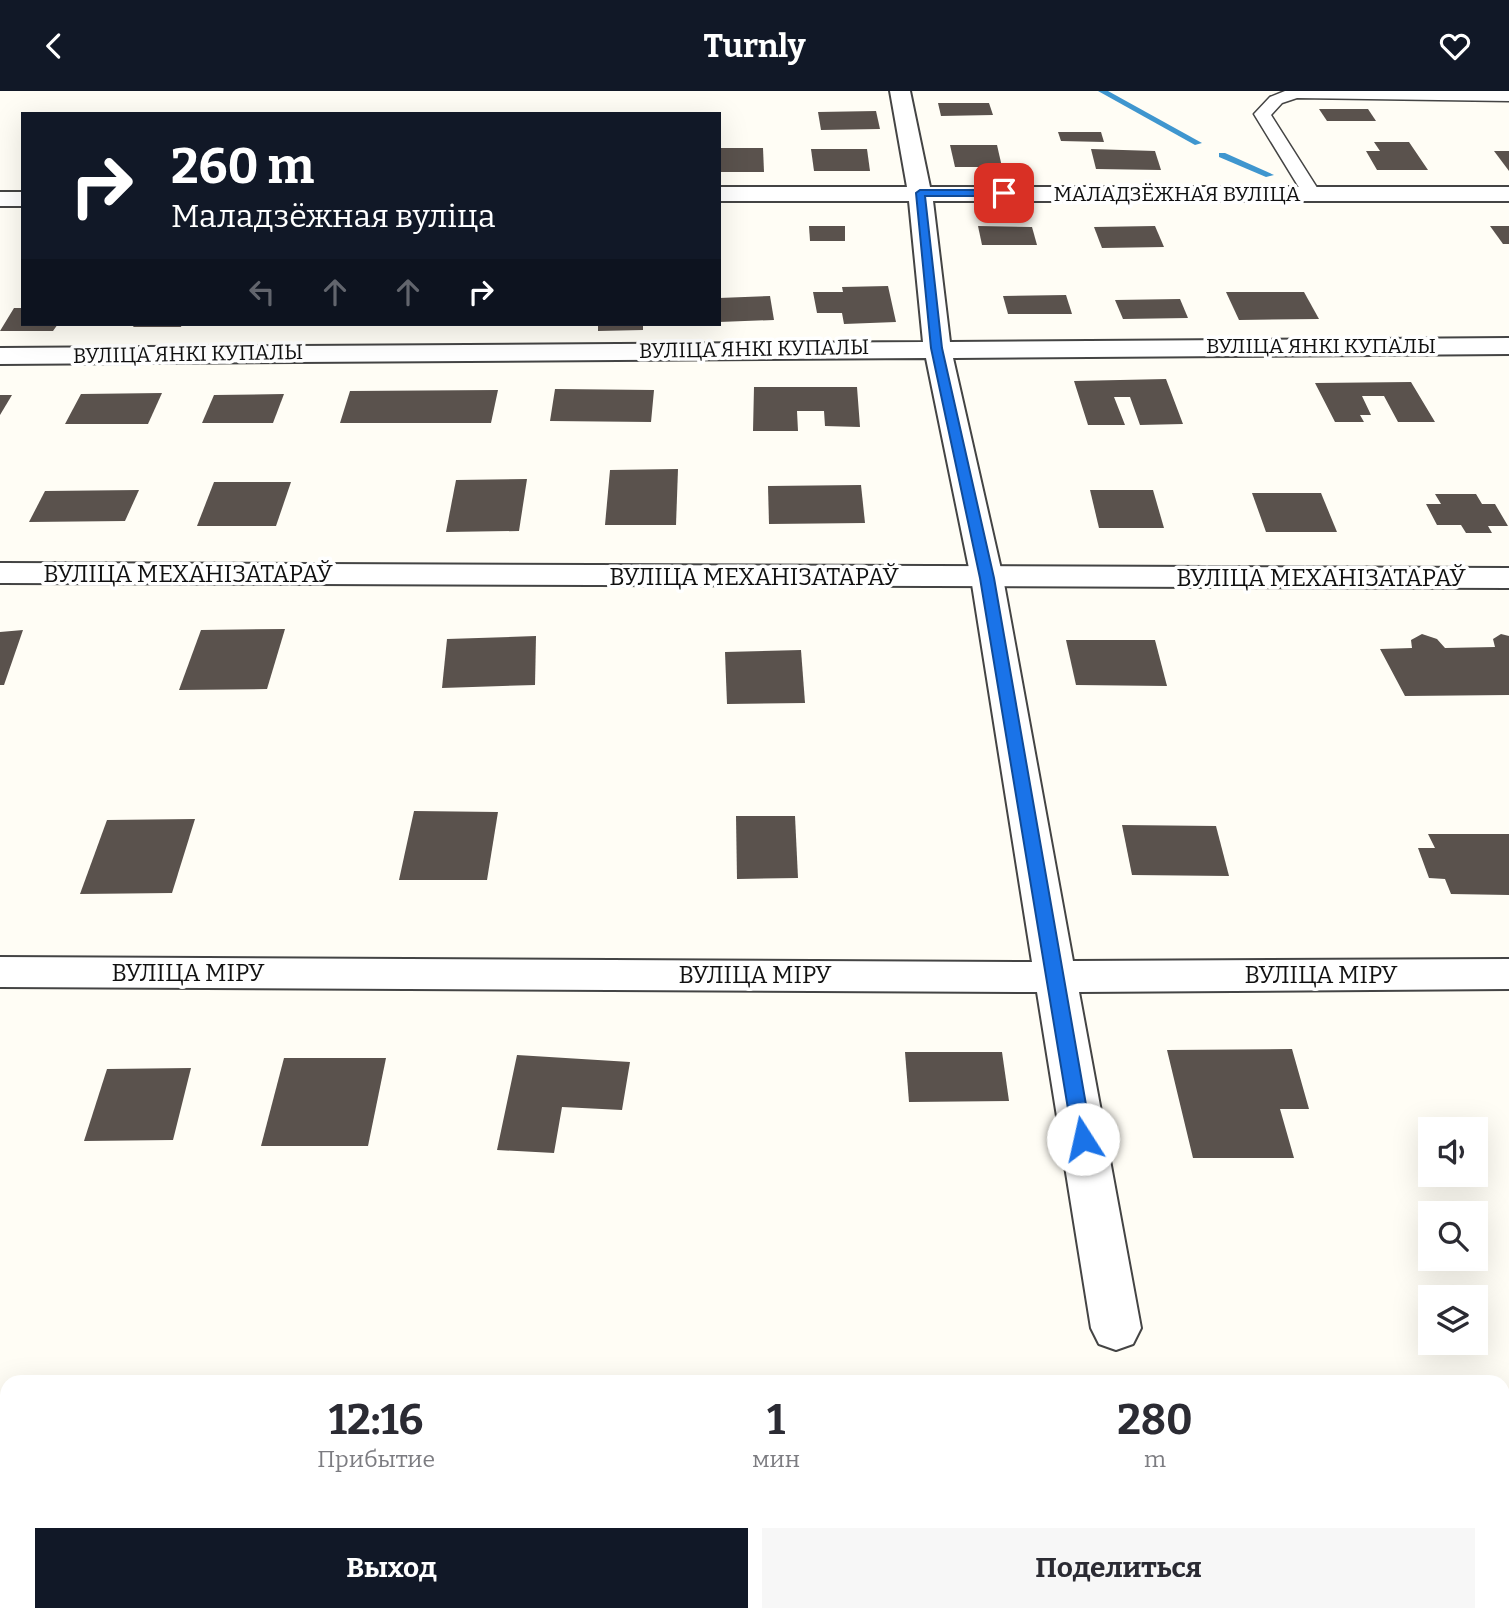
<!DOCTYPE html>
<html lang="ru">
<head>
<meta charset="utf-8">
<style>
  body { margin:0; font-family:Bitter,serif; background:#f7f7f7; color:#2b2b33; height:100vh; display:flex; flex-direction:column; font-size:26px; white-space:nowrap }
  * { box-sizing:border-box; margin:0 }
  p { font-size:23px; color:#7c7c81 }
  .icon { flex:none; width:38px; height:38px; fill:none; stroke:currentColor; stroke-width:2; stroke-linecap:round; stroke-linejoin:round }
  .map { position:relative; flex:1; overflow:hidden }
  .drawer { position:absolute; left:0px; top:1284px; width:1510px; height:247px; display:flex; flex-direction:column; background:#fff; border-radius:21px 21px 0 0; box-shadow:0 7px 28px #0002 }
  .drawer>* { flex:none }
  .hud { position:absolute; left:21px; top:21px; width:700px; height:214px; border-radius:0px; box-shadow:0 7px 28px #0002; background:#111827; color:#fff; overflow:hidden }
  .tools { position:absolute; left:1418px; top:1026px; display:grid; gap:14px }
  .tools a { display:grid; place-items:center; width:70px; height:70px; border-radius:0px; background:#fff; box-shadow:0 7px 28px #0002; font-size:35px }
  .pin { position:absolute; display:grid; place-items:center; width:60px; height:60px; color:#fff; margin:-30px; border-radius:14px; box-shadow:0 4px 10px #0006 }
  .me { position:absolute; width:77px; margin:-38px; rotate:350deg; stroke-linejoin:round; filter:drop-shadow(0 0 5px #0008) }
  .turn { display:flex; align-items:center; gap:24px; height:147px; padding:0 35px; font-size:32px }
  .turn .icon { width:91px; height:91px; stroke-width:2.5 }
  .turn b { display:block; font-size:49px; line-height:60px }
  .lanes { display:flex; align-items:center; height:66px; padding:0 35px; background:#0003; justify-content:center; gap:35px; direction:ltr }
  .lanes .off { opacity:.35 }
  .eta { display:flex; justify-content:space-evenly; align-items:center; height:119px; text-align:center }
  .eta b { font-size:42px; font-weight:700; line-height:49px }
  .action { display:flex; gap:14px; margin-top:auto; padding:14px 35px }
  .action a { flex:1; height:80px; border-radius:0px; background:#111827; color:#fff; font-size:28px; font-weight:700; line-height:80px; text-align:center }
  .action a+a { background:#f7f7f7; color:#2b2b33 }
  header { display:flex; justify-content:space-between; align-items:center; height:91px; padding:0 35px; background:#111827; color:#fff; font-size:32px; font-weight:700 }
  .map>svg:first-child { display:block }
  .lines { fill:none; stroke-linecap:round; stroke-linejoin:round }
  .stream { fill:#3f96cf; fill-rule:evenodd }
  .building { fill:#5a524d }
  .service-casing { stroke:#444; stroke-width:3 }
  .minor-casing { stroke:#444; stroke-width:4 }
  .tertiary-casing { stroke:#444; stroke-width:4 }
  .path { stroke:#333; stroke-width:5; stroke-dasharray:9 4.5; stroke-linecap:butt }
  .service { fill:#fff; fill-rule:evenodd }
  .minor { fill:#fff; fill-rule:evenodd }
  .tertiary { fill:#fff; fill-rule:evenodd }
  .route { fill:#1a73e8; stroke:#114b97; stroke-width:2 }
  .labels { text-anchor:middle; stroke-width:7; stroke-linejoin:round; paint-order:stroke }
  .far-street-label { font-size:21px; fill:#111; stroke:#fff }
  .street-label { font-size:24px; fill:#111; stroke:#fff }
</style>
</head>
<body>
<header><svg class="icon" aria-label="back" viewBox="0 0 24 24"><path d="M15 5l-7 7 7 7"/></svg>Turnly<svg class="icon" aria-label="heart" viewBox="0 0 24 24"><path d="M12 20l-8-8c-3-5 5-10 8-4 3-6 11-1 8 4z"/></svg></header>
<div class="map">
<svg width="1509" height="1530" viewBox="0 0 1509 1530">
  <rect width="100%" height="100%" fill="#fffdf5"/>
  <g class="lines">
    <!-- stream -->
    <g class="stream">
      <path d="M1098 0H1108L1202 52 1195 54Z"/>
      <path d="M1219 62H1225L1274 84 1266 86 1219 66Z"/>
      <rect x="1503" y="1305" width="6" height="20"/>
      <path d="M7 1369V1389L0 1391V1371Z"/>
    </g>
  </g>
  <!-- building -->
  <g class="building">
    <path d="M938 12H989L993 24 941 25Z"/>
    <path d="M1319 18H1368L1376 30H1327Z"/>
    <path d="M876 20 880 38 821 39 818 21Z"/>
    <path d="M1058 41H1101L1104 51 1061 50Z"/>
    <path d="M1374 51H1409L1428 79H1377L1366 60H1380Z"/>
    <path d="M950 54H997L1002 76H955Z"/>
    <path d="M719 57H763L764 81H719Z"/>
    <path d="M811 58H867L870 80H814Z"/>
    <path d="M1091 58 1155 60 1161 79 1096 78Z"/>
    <path d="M1494 60H1509V80Z"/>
    <path d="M809 135H845V150H810Z"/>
    <path d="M978 135 1032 136 1037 154H982Z"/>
    <path d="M1155 135 1164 156 1102 157 1094 136Z"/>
    <path d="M1490 135H1509V153H1503Z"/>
    <path d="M888 195 896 231 844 233 842 222H817L813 201H843L842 196Z"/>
    <path d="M1226 201H1304L1319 228 1239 229Z"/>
    <path d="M1066 204 1072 223H1008L1003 205Z"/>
    <path d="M770 205 774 229 719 231V207Z"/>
    <path d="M1180 208 1188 227 1123 228 1115 209Z"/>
    <path d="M14 217H23V233H58L53 240H0Z"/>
    <path d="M135 233H182L181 236H133Z"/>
    <path d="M598 233H643V239L598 240Z"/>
    <path d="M1166 288 1183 333 1140 334 1130 306H1114L1125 334H1088L1074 290Z"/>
    <path d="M1411 291 1435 331H1398L1384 305H1362L1371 324H1360L1364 331H1335L1315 292Z"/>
    <path d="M754 296H857L860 336 825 335 824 320H797L798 340H753Z"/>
    <path d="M555 298 654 299 651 331 550 330Z"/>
    <path d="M498 299 491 332H340L350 300Z"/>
    <path d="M162 302 148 333H65L81 303Z"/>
    <path d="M284 303 273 332H202L214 304Z"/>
    <path d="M0 304H12L0 324Z"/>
    <path d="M678 378 676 434H605L610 379Z"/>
    <path d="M527 388 519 440 446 441 456 389Z"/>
    <path d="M214 391H291L276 435H197Z"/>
    <path d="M861 394 865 432 769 433 768 395Z"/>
    <path d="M139 399 125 430 29 431 45 400Z"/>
    <path d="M1090 399H1153L1164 437H1099Z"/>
    <path d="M1252 402H1321L1337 441H1266Z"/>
    <path d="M1435 403H1476L1482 413H1495L1508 435H1488L1492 442H1466L1461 434H1437L1426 413H1441Z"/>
    <path d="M285 538 267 598 179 599 201 539Z"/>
    <path d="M23 539 4 594H0V541Z"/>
    <path d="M1422 543 1437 548 1445 557 1495 556 1493 548 1501 543 1509 545V604L1405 605 1380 558 1412 557 1411 549Z"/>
    <path d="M536 545 535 594 442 597 447 548Z"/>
    <path d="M1066 549H1155L1167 595 1076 594Z"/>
    <path d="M801 559 805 612 727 613 725 561Z"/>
    <path d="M414 720 498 721 487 789H399Z"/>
    <path d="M736 725H795L798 787 737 788Z"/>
    <path d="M195 728 172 802 80 803 107 729Z"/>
    <path d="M1122 734 1216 735 1229 785 1132 784Z"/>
    <path d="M1428 743H1509V804L1451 803 1445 788 1429 787 1418 757H1435Z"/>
    <path d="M1292 958 1309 1018H1280L1294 1067H1193L1167 959Z"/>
    <path d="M905 961H1002L1009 1010 909 1011Z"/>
    <path d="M517 964 630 971 622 1019 562 1016 554 1062 497 1059Z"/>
    <path d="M284 967H386L368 1055H261Z"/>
    <path d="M191 977 173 1049 84 1050 107 978Z"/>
  </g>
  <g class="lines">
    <defs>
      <path id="service" d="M1285 0H1509V10L1297 7 1282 12 1271 24 1321 103 1312 108 1303 103 1254 23 1270 6Z"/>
      <g id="minor">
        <path d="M890 0H910L930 96H1509V110H933L950 251 1509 247V263L953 267 1003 487 1073 870 1509 868V898L1079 901 1141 1237 1133 1253 1116 1259 1099 1253 1091 1237 1037 901 0 896V866L1032 871 971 487 926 267 0 273V257L923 251 909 110H719V96H907Z"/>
        <rect x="0" y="101" width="23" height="14"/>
      </g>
      <path id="tertiary" d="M0 472 1509 477V497L0 492Z"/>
    </defs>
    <!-- service casing -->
    <use href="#service" class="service-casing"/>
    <!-- minor casing -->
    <use href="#minor" class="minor-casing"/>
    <!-- tertiary casing -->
    <use href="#tertiary" class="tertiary-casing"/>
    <!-- path -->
    <path class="path" d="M1189 1524 1190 1530"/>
    <!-- service -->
    <use href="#service" class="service"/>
    <!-- minor -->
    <use href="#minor" class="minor"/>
    <!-- tertiary -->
    <use href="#tertiary" class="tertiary"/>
  </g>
  <!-- route -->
  <path class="route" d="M920 99H1004L1009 102 1004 105H925L942 257 994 487 1092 1048 1089 1053 1083 1056 1076 1053 1073 1048 980 487 931 257 916 102Z"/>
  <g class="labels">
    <!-- far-street labels -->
    <g class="far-street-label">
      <text x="1177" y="110">МАЛАДЗЁЖНАЯ ВУЛІЦА</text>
      <text x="1321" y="262">ВУЛІЦА ЯНКІ КУПАЛЫ</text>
      <text transform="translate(754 258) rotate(-1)" y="7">ВУЛІЦА ЯНКІ КУПАЛЫ</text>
      <text transform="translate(188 263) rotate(-1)" y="7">ВУЛІЦА ЯНКІ КУПАЛЫ</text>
    </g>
    <!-- street labels -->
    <g class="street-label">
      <text x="188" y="491">ВУЛІЦА МЕХАНІЗАТАРАЎ</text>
      <text x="754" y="494">ВУЛІЦА МЕХАНІЗАТАРАЎ</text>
      <text x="1321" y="495">ВУЛІЦА МЕХАНІЗАТАРАЎ</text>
      <text x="188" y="890">ВУЛІЦА МІРУ</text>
      <text x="755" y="892">ВУЛІЦА МІРУ</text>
      <text x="1321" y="892">ВУЛІЦА МІРУ</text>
    </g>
  </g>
</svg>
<div class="tools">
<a><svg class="icon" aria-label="sound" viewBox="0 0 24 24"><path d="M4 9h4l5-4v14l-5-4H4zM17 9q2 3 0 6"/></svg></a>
<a><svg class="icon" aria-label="search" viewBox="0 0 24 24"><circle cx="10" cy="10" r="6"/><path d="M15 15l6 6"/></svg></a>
<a><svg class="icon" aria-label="layers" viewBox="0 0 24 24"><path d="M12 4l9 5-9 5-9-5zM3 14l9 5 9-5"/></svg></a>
</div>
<div class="pin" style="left:1004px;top:102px;background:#d93025"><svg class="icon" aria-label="arrive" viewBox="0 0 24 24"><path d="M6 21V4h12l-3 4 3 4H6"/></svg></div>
<svg class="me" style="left:1083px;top:1048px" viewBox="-20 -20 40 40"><circle r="19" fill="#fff"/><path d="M0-13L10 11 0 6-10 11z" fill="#1a73e8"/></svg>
<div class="hud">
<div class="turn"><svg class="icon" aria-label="right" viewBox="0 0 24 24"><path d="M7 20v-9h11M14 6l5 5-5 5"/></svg><div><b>260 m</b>Маладзёжная вуліца</div></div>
<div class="lanes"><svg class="icon off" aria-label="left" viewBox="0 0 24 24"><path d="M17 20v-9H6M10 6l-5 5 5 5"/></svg><svg class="icon off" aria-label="ahead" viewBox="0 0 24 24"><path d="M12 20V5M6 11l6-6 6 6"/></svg><svg class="icon off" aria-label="ahead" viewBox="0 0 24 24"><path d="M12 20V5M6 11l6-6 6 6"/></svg><svg class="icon" aria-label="right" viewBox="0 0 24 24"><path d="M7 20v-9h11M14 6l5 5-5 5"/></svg></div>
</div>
<section class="drawer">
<div class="eta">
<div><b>12:16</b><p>Прибытие</p></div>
<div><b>1</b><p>мин</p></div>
<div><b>280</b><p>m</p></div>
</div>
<div class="action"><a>Выход</a><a>Поделиться</a></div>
</section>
</div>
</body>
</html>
